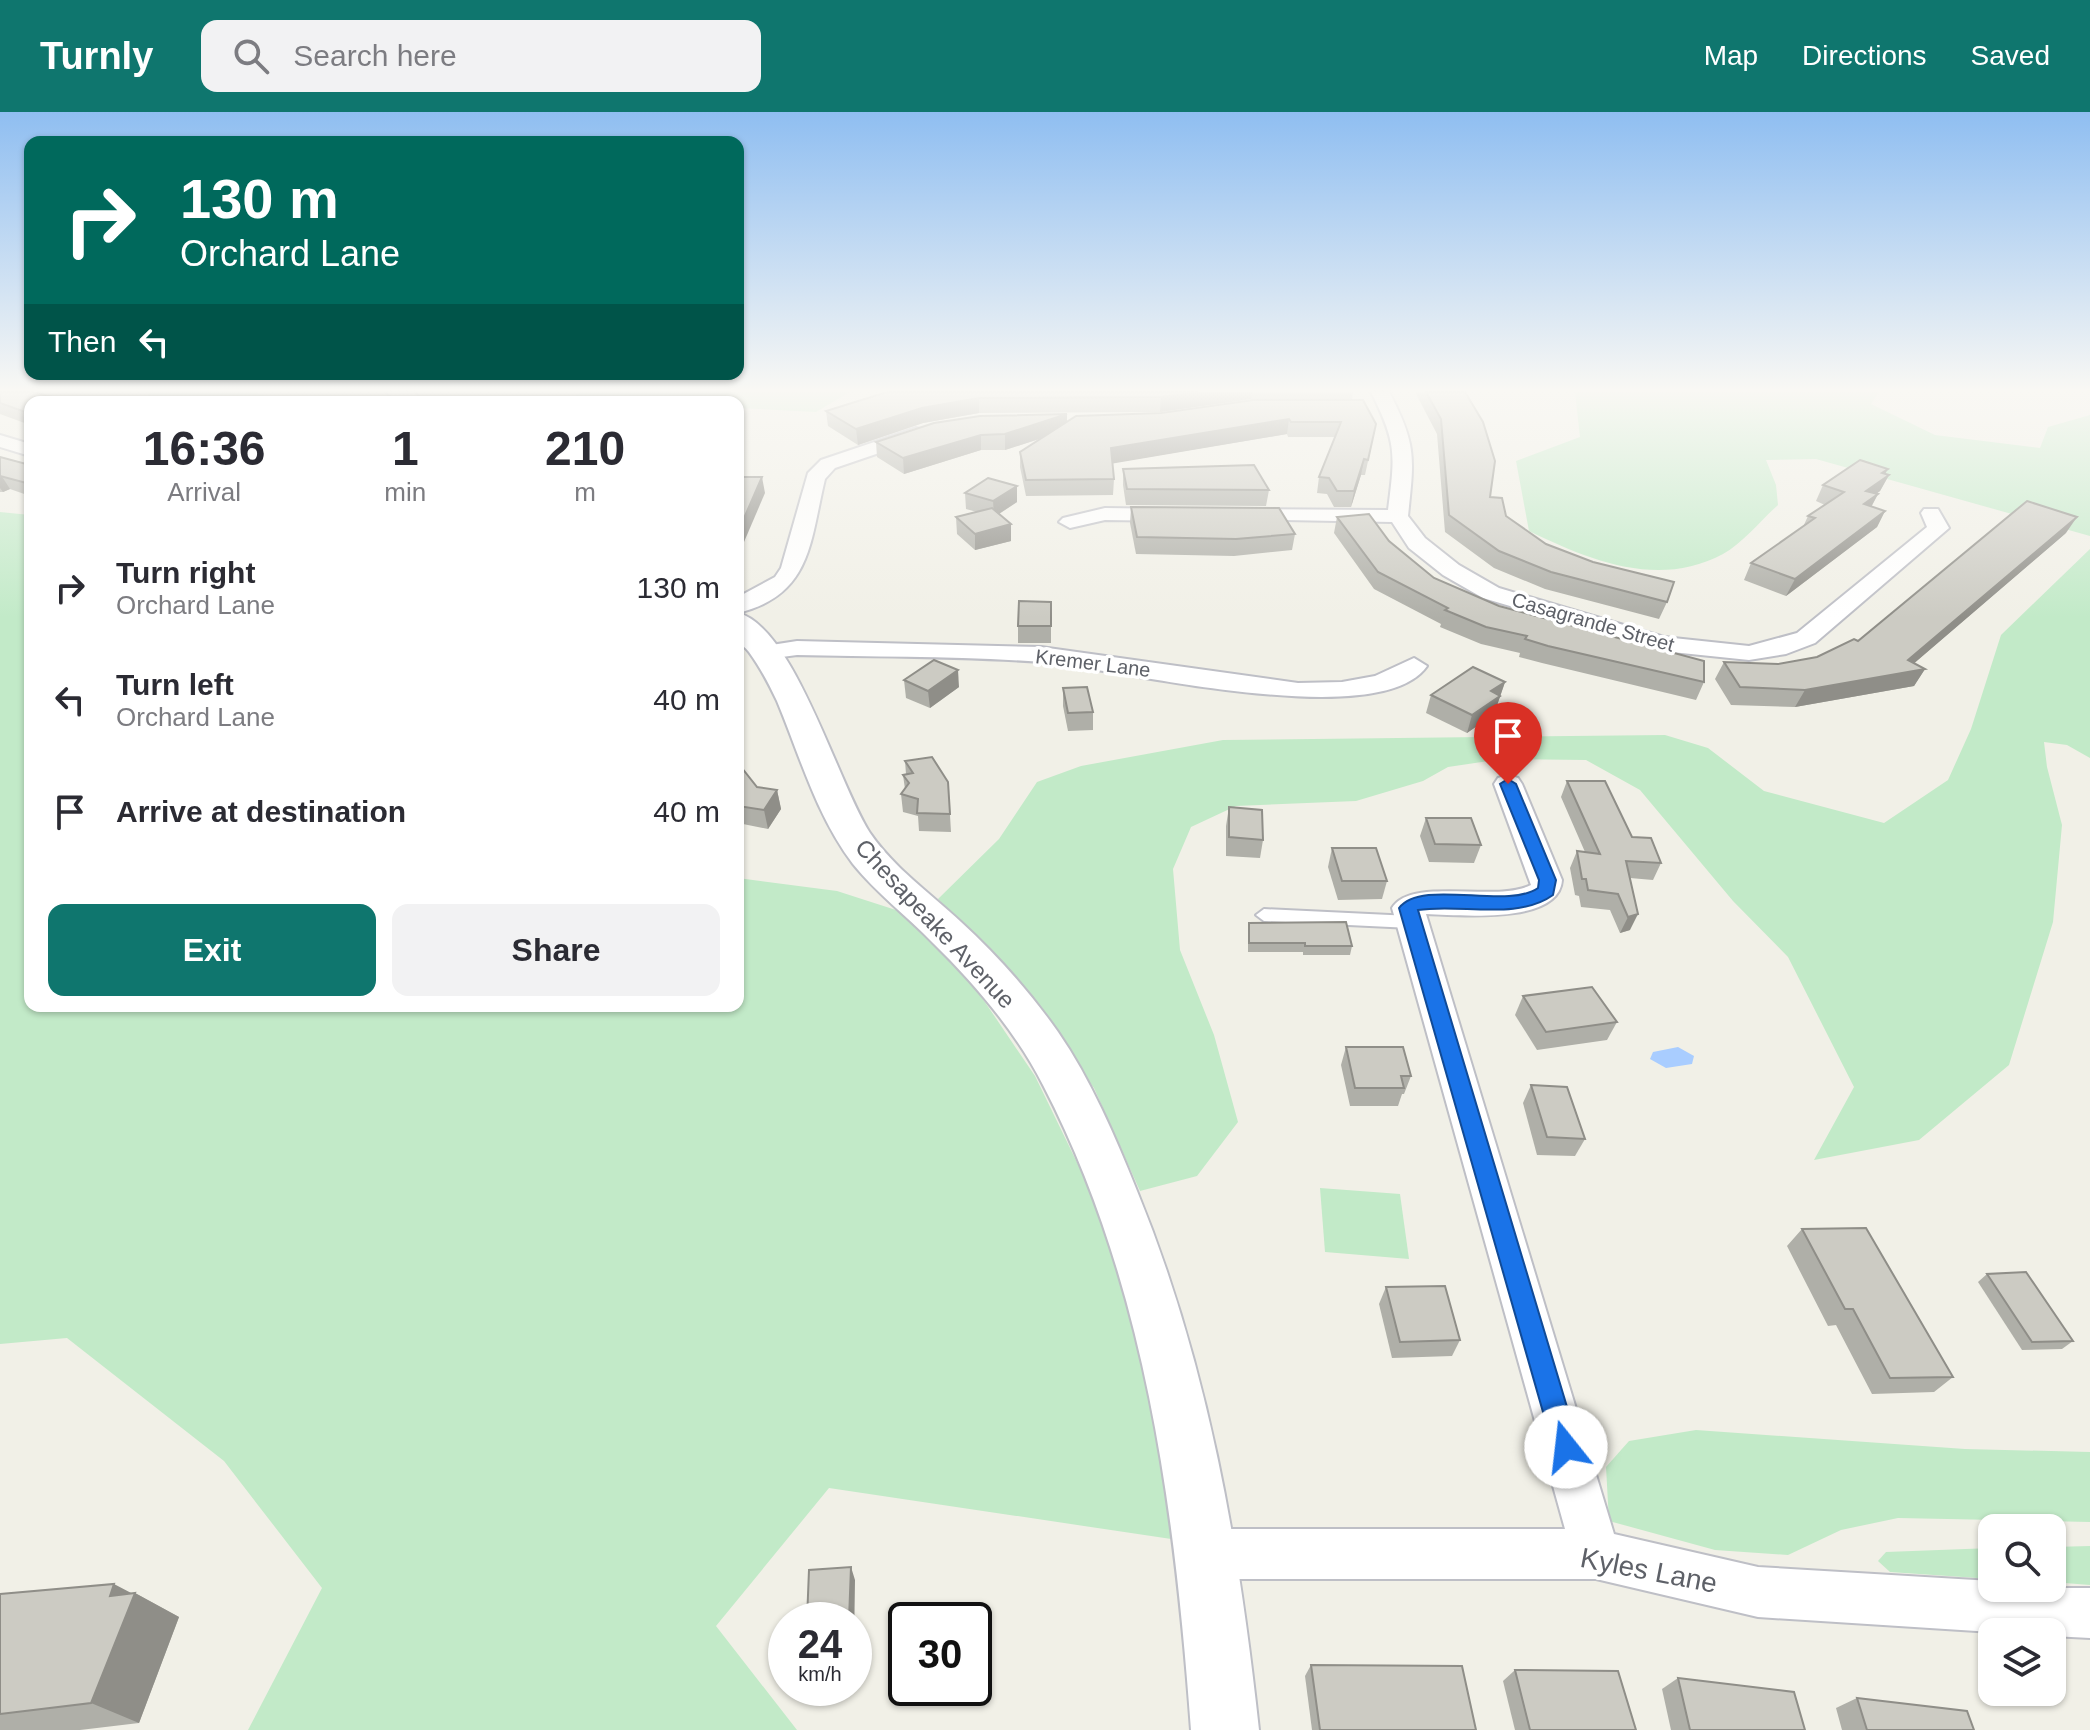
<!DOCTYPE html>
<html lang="en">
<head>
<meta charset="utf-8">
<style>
  body { margin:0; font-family:Arial,sans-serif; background:#f2f2f3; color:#2b2b33; height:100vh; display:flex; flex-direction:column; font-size:30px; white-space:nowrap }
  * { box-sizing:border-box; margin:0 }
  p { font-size:26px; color:#7c7c81 }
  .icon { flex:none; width:44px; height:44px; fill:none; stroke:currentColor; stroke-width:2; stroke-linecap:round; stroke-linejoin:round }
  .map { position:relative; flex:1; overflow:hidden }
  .panel { position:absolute; left:24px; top:284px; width:720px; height:616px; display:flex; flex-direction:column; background:#fff; border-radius:16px; box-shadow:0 2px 6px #0004 }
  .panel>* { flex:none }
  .hud { position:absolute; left:24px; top:24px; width:720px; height:244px; border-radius:16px; box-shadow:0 2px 6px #0004; background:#00695c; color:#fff; overflow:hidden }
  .buttons { position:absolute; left:1978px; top:1402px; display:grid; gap:16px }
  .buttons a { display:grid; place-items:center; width:88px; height:88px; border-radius:16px; background:#fff; box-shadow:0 2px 6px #0004; font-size:40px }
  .speed { position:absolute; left:768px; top:1490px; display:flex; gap:16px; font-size:40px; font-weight:700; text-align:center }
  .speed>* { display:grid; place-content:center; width:104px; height:104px; border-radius:50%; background:#fff; box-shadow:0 2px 6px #0004; line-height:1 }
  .speed small { font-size:20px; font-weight:400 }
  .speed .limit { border:4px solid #111; border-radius:12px; background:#fff; color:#111 }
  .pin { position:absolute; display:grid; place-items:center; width:68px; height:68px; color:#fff; margin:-82px -34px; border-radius:50% 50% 50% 0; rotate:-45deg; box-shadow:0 0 8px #0007 }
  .pin .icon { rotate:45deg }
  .me { position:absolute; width:88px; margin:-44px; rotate:344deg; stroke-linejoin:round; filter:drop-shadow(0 0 6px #0008) }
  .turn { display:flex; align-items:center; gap:28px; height:168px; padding:0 24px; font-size:36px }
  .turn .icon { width:104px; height:104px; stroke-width:2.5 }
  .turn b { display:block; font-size:56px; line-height:68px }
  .then { display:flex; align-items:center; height:76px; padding:0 24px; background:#0003; gap:16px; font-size:30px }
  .eta { display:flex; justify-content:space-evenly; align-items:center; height:136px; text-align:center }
  .eta b { font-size:48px; font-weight:600; line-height:56px }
  .action { display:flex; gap:16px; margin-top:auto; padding:16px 24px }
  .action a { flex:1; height:92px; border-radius:16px; background:#0f766e; color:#fff; font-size:32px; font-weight:600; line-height:92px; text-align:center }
  .action a+a { background:#f2f2f3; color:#2b2b33 }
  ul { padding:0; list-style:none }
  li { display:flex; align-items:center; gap:24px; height:112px; padding:0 24px }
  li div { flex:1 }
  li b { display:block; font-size:30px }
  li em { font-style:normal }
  header { display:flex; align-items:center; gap:48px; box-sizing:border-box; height:112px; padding:0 40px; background:#0f766e; color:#fff }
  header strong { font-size:38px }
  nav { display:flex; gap:44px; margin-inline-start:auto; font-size:28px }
  .search { width:560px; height:72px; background:#f2f2f3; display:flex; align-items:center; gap:20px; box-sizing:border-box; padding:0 28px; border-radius:16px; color:#7c7c81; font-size:30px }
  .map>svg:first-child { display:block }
  .green { fill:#c2eac8 }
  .water { fill:#a9cdff }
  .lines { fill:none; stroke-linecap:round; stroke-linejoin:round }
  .service-casing { stroke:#bebfc6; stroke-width:4 }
  .minor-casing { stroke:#bebfc6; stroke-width:4 }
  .tertiary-casing { stroke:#bebfc6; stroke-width:4 }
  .service { fill:#fff; fill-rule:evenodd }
  .minor { fill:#fff; fill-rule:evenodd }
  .tertiary { fill:#fff; fill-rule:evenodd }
  .wall { fill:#afafa8 }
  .shaded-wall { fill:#8f8e88 }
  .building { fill:#cccbc3; stroke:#8f8e88; stroke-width:2 }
  .route { fill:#1a73e8; stroke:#114b97; stroke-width:2 }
  .labels { text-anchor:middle; stroke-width:7; stroke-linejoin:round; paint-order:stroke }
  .far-street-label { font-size:20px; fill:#5e6168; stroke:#fff }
  .street-label { font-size:24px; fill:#5e6168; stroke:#fff }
  .near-street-label { font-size:28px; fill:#5e6168; stroke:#fff }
</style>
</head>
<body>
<header>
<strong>Turnly</strong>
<div class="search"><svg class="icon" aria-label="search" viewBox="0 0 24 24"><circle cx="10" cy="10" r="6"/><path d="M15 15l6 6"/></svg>Search here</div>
<nav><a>Map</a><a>Directions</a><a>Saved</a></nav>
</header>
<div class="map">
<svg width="2090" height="1618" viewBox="0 0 2090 1618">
  <rect width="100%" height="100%" fill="#f1f0e7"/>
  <!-- green -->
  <g class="green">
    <path d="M148 280H253L281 290H149Z"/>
    <path d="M580 280H850L816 300 738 296V290H569Z"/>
    <path d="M1575 280H1879L1871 292 1935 323 2040 336 2048 315 2090 303V424L1816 347 1766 348 1776 373 1778 393C1761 408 1743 431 1723 442 1658 477 1589 448 1529 419L1516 349 1580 325Z"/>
    <path d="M0 400 30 403V894H738V766L837 779 899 799 972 871 1035 964 1088 1073 1145 1238 1178 1428 829 1376 716 1514 797 1618H248L322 1476 224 1349 67 1226 0 1232Z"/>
    <path d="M2090 437V646L2067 633 2044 630 2047 655 2062 713 2053 810 2009 953 1919 1028 1814 1048 1854 975 1788 845 1733 789 1640 678 1586 648 1502 647 1448 655 1423 669 1356 689 1236 694 1191 715 1173 757 1180 838 1214 923 1238 1010 1197 1064 1140 1079 1094 976 1003 854 938 787 999 727 1037 670 1081 654 1223 628 1665 623 1708 636 1764 679 1884 711 1948 668 1971 617 2001 523Z"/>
    <path d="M1320 1076 1400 1082 1409 1147 1325 1140Z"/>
    <path d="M1696 1318 1965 1337 2090 1340V1410L1898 1406 1841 1418 1788 1443 1715 1438 1609 1409 1606 1355 1629 1329Z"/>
    <path d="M2090 1434V1473L2052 1470V1435Z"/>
    <path d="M1992 1436V1467L1890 1460 1878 1449 1886 1440Z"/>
  </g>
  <!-- water -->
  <path class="water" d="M1678 935 1694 944 1692 952 1666 956 1650 947 1653 940Z"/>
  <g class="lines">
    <defs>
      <path id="service" d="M1264 797 1411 804 1419 810 1411 816 1264 809 1256 803Z"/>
      <g id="minor">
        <path d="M1371 280H1389C1417 333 1414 346 1408 404L1425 426 1459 453 1499 476 1664 525 1749 534 1797 521 1927 415 1921 401 1924 397H1938L1949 416 1815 531 1786 542 1749 548 1662 539 1483 486 1443 463 1409 436 1392 410 1234 407 1231 403 1241 397 1388 398C1395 342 1397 331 1371 280Z"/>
        <path d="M916 316 923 318V326L835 356 825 367C810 429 812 483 738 501V485L775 465 781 456 808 361 821 348Z"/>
        <path d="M0 323 30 332V344L0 335Z"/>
        <path d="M1105 396 1175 397 1185 403 1175 409 1105 408 1070 416 1059 410 1063 406Z"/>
        <path d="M797 529 1041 535 1298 571 1342 570 1375 564 1414 546 1427 554C1379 623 1116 556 1041 550 960 544 878 545 797 543L767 547 755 540 758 535Z"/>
        <path d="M1508 663 1518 666 1522 672 1562 768C1559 813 1459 803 1426 802L1614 1422 1758 1455 1992 1469V1476H2090V1526L2052 1524V1520H1992L1758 1505 1596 1467H1206L1189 1459 1181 1442 1189 1425 1206 1417H1565L1392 796C1411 764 1496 791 1531 773L1494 672 1498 666Z"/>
      </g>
      <g id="tertiary">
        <path d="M387 280H413L424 290H398Z"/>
        <path d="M738 501C794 515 838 672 870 721 894 756 930 781 961 810 996 842 1030 880 1058 920 1091 968 1115 1024 1137 1079 1208 1252 1239 1433 1259 1618H1191C1175 1399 1146 1171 1043 973 1016 920 975 872 933 831 907 804 876 781 853 752 816 703 800 644 777 589 769 572 760 555 749 540 746 536 739 531 738 526 736 519 738 508 738 501Z"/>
      </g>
    </defs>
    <!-- service casing -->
    <use href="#service" class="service-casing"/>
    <!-- minor casing -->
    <use href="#minor" class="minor-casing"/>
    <!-- tertiary casing -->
    <use href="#tertiary" class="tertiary-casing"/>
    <!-- service -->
    <use href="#service" class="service"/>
    <!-- minor -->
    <use href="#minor" class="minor"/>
    <!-- tertiary -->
    <use href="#tertiary" class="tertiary"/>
  </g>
  <!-- wall -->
  <g class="wall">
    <path d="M0 280 63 288 64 290H30V313L0 302Z"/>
    <path d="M887 280H1353L1352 287H1251L1160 300 979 301 923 311 858 333 828 314 826 299Z"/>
    <path d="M1415 280H1465L1490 385 1506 404 1546 432 1667 490 1659 507 1545 477 1494 456 1445 420 1437 322Z"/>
    <path d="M1161 301 1376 312 1365 363H1361L1351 395H1334L1327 382 1317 381 1319 365 1335 325H1288L1287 322 1112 351 1114 367 1113 383 1026 384 1020 355V340L1042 326 1005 338H981L904 362 877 345 876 330Z"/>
    <path d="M0 345 30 353V384L10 377 3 380H0Z"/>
    <path d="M1123 357 1269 378 1266 394 1126 393 1123 373Z"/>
    <path d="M1885 362 1889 363 1880 379 1876 382H1878L1871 395 1885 399 1877 415 1786 484 1744 468 1751 451 1803 415 1808 404 1825 393 1816 389 1823 373Z"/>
    <path d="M965 381 1017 390 999 402 1011 429 975 438 957 422 956 405 977 400 966 397Z"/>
    <path d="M1131 395 1295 422 1292 438 1234 444 1136 442 1130 411Z"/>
    <path d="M1337 405 1389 429 1434 466 1499 494 1704 570 1696 588 1542 551 1519 545 1520 541 1481 532 1440 515 1441 512 1374 477 1334 421Z"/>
    <path d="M2066 421 1914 551 1925 557 1914 574 1795 595 1731 593 1715 567 1724 550 1778 552 1817 545 1858 529Z"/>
    <path d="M1051 490V531H1018V514Z"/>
    <path d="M904 568 959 575 930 596 906 586Z"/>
    <path d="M1505 570 1494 602 1467 621 1426 601 1431 583Z"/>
    <path d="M1063 576 1093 600V618L1068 619 1063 594Z"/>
    <path d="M905 649 948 670 951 720 919 719 918 704 903 700 901 682 905 677 903 663 906 662Z"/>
    <path d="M738 651 757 675 777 678 781 697 768 717 738 711Z"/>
    <path d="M1567 669 1661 751 1653 768 1630 766V818L1620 821 1610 798 1581 795 1579 784 1575 783 1570 756 1577 739 1585 740 1561 685Z"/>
    <path d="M1229 695 1263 728 1260 746 1226 744V714Z"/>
    <path d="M1426 706 1481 733 1474 751 1429 750 1420 724Z"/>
    <path d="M1332 736 1387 769 1382 787 1338 788 1328 755Z"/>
    <path d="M1249 811 1352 834 1350 843H1303V840H1248V820Z"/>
    <path d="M1523 884 1617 910 1607 928 1537 938 1515 903Z"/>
    <path d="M1346 935 1411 964 1404 982H1402L1398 994H1350L1341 953Z"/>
    <path d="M1531 973 1585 1027 1575 1044 1537 1043 1523 991Z"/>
    <path d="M1802 1117 1953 1265 1934 1280 1872 1282 1836 1213 1828 1214 1787 1134Z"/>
    <path d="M1987 1162 2073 1229 2062 1237 2022 1238 1978 1170Z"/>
    <path d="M1386 1175 1460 1228 1452 1244 1392 1246 1379 1192Z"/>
    <path d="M135 1481 179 1505 139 1611 80 1618H0V1482Z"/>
    <path d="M1311 1553 1476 1618H1312L1305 1564Z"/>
    <path d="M1515 1558 1636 1618H1515L1503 1569Z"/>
    <path d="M1678 1566 1805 1618H1671L1662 1577Z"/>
    <path d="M1857 1586 1974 1618H1842L1836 1596Z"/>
  </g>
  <!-- shaded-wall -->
  <g class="shaded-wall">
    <path d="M1198 280H1252L1251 287 1160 300 1161 285Z"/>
    <path d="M979 286V301L923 311 858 333 856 317 922 296Z"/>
    <path d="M1067 302V318L1005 338V322Z"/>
    <path d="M1289 307 1287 322 1110 352 1111 336Z"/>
    <path d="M981 323V338L904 362 903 346Z"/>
    <path d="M1364 347 1361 363 1351 395 1354 379Z"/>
    <path d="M1888 357 1882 367 1889 363 1880 379 1857 395 1866 379 1882 361Z"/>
    <path d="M1 363 10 377 3 380 0 376V364Z"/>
    <path d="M762 365 765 381 738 444V420Z"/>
    <path d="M1017 374V390L994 405 993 389Z"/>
    <path d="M1878 382 1869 399 1864 392Z"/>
    <path d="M1885 399 1877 415 1786 484 1795 467Z"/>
    <path d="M2077 405 2066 421 1904 560 1925 557 1914 574 1795 595 1805 578 1908 548Z"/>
    <path d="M1011 412V429L975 438V422Z"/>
    <path d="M958 558 959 575 930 596 928 579Z"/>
    <path d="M1505 570 1494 602 1467 621 1472 603 1491 579Z"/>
    <path d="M777 678 781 697 768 717 764 698Z"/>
    <path d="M1638 802 1630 818 1620 821 1628 805Z"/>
    <path d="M851 1455 855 1468 854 1532V1508H849Z"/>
    <path d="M114 1472 135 1483V1481L179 1505 139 1611 91 1591 110 1484Z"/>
  </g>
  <!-- building -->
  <g class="building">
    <path d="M0 280H34L63 288 59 290H30V300L28 301 0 291Z"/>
    <path d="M887 280H1198L1161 285 979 286 922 296 856 317 826 299Z"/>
    <path d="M1426 280H1465L1483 310 1495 349 1490 385 1502 386 1506 404 1546 432 1593 450 1674 470 1667 490 1551 460 1499 439 1449 403 1441 307Z"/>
    <path d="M1253 288H1363L1376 312 1368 348 1364 347 1354 379H1337L1329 366 1319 365 1341 310H1291L1289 307 1111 336 1114 367 1026 368 1020 340 1076 304 1161 301Z"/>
    <path d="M1067 302 1005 322 981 323 903 346 876 330 934 311 980 304Z"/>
    <path d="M0 345 30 353V372L0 364Z"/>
    <path d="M1860 348 1888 357 1882 361 1889 363 1866 379 1878 382 1864 392 1885 399 1795 467 1751 451 1815 406 1808 404 1844 380 1823 373Z"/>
    <path d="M1254 353 1269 378 1127 377 1123 357Z"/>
    <path d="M738 365H762L738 420Z"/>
    <path d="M988 366 1017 374 993 389 965 381Z"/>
    <path d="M2027 389 2077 405 1908 548 1925 557 1805 578 1740 575 1724 550 1778 552 1817 545 1854 527 1858 529Z"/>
    <path d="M1131 395 1279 396 1295 422 1236 427 1137 425Z"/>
    <path d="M992 396 1011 412 975 422 956 405Z"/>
    <path d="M1369 402 1389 429 1434 466 1499 494 1704 549V570L1548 534 1525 527 1527 524 1486 515 1445 498 1448 496 1378 460 1337 405Z"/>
    <path d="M1019 489 1051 490V514H1018Z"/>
    <path d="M934 548 958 558 928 579 904 568Z"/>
    <path d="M1473 555 1505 570 1491 579 1500 584 1472 603 1431 583Z"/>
    <path d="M1087 575 1093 600 1068 601 1063 576Z"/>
    <path d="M932 645 948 670 950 702 917 701 918 687 901 682 909 671 903 663 913 661 905 649Z"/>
    <path d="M738 651 757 675 777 678 764 698 738 694Z"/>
    <path d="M1567 669H1605L1632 725 1651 726 1661 751 1626 749 1638 802 1628 805 1618 782 1588 778 1586 767H1582L1577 739 1600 742Z"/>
    <path d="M1229 695 1262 698 1263 728 1229 725Z"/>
    <path d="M1426 706H1471L1481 733 1435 732Z"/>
    <path d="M1332 736H1376L1387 769H1342Z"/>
    <path d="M1346 810 1352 834H1305V831H1249V811Z"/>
    <path d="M1592 875 1617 910 1546 920 1523 884Z"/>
    <path d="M1346 935H1403L1411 964H1401L1404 976H1355Z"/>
    <path d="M1531 973 1567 975 1585 1027 1547 1025Z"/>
    <path d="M1866 1116 1953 1265 1890 1266 1853 1197H1845L1802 1117Z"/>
    <path d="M2026 1160 2073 1229 2032 1230 1987 1162Z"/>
    <path d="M1445 1174 1460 1228 1400 1230 1386 1175Z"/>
    <path d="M851 1455 849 1508H807L809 1458Z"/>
    <path d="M114 1472 110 1484 135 1481 91 1591 0 1602V1482Z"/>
    <path d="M1311 1553 1462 1554 1476 1618H1320Z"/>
    <path d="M1515 1558 1618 1559 1636 1618H1530Z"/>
    <path d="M1678 1566 1794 1580 1805 1618H1690Z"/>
    <path d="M1857 1586 1967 1599 1974 1618H1867Z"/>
  </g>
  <!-- sky -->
  <linearGradient id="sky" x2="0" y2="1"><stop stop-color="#8fbef1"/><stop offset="0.55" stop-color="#f9f8f4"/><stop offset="1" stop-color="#f9f8f4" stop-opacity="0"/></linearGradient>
  <rect width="2090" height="506" fill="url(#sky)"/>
  <!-- route -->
  <path class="route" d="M1508 667 1516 672 1556 768 1553 783C1517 809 1459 791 1418 798L1579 1335 1575 1344 1566 1348 1557 1344 1553 1335 1399 796C1422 766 1507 798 1538 776L1539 768 1500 672Z"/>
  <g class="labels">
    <!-- far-street labels -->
    <g class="far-street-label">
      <text transform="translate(1593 510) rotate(16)" y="7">Casagrande Street</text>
      <text transform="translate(1093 551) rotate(7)" y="7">Kremer Lane</text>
    </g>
    <!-- street labels -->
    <g class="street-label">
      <text transform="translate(935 812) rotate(47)" y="8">Chesapeake Avenue</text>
    </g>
    <!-- near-street labels -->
    <g class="near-street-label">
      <text transform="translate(1649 1458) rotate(11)" y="10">Kyles Lane</text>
    </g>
  </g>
</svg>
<div class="buttons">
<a><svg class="icon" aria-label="search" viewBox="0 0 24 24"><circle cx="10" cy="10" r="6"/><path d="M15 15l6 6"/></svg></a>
<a><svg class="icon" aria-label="layers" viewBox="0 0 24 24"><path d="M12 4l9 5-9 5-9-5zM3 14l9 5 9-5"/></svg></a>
</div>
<div class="speed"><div>24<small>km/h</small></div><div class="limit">30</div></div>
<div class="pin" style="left:1508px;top:672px;background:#d93025"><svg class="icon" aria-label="arrive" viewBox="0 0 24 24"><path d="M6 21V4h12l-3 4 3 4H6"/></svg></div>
<svg class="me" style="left:1566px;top:1335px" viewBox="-20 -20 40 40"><circle r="19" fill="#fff"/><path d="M0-13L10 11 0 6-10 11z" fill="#1a73e8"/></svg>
<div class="hud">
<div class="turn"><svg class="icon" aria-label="right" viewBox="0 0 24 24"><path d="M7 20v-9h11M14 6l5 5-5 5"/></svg><div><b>130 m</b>Orchard Lane</div></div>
<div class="then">Then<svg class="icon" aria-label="left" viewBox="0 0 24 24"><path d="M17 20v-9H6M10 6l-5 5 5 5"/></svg></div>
</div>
<section class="panel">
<div class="eta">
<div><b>16:36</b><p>Arrival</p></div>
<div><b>1</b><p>min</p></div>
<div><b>210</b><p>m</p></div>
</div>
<ul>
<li><svg class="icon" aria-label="right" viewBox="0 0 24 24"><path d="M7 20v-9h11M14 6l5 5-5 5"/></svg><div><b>Turn right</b><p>Orchard Lane</p></div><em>130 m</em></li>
<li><svg class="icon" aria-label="left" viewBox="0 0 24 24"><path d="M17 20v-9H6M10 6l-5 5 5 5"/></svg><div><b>Turn left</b><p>Orchard Lane</p></div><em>40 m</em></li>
<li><svg class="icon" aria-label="arrive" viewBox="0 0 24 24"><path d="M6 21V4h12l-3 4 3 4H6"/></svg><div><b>Arrive at destination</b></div><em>40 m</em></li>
</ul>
<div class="action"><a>Exit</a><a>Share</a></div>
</section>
</div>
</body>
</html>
